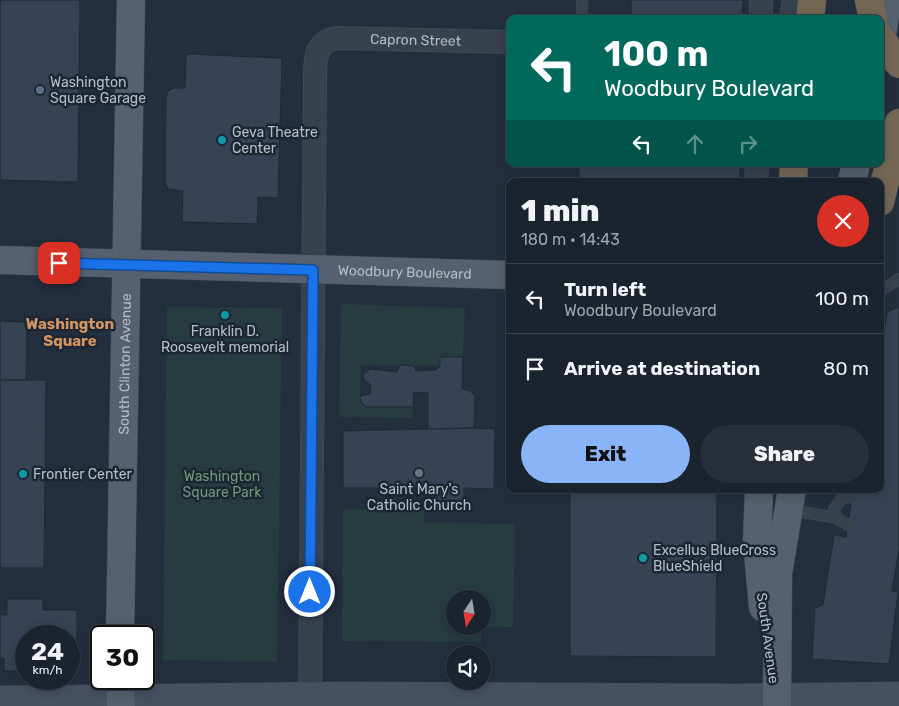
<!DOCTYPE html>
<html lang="en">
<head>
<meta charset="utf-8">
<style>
  body { margin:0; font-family:Rubik,sans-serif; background:#282f3a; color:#f1f3f6; height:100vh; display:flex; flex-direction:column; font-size:19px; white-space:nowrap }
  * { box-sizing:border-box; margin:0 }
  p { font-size:16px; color:#a0a4aa }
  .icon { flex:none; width:28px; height:28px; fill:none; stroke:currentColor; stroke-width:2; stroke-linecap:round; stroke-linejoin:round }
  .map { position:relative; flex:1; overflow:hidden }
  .details { position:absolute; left:506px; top:178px; width:378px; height:315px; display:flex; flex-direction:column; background:#1b232e; border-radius:10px; box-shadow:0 2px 12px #0003,0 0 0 1px #39404a }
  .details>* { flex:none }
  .hud { position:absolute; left:506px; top:15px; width:378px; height:152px; border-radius:10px; box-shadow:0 2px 12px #0003,0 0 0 1px #39404a; background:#00695c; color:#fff; overflow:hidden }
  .needle { width:32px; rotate:192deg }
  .controls { position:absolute; left:446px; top:590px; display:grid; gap:10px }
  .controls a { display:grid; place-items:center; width:45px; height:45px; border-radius:50%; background:#1b232e; box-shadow:0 2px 12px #0003,0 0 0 1px #39404a; font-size:25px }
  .speed { position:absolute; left:15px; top:625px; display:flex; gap:10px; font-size:25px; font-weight:700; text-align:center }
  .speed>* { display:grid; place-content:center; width:65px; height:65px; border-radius:50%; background:#1b232e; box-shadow:0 2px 12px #0003,0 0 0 1px #39404a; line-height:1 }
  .speed small { font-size:12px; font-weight:400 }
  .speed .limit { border:2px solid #111; border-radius:8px; background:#fff; color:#111 }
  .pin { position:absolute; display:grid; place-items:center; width:42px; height:42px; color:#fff; margin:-21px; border-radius:10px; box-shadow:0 2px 8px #0006 }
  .me { position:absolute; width:55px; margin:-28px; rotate:0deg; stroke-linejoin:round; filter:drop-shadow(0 0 4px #0008) }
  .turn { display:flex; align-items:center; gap:18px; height:105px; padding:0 15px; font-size:22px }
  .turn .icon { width:65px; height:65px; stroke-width:2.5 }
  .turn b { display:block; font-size:35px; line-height:42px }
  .lanes { display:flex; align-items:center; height:48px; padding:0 15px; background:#0003; justify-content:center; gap:25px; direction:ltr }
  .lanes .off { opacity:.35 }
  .round { display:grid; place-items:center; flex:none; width:52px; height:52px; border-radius:26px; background:#282f3a }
  .summary { display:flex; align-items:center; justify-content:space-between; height:85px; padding:0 15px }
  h1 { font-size:30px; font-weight:800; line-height:38px }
  .button { display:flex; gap:10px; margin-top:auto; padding:10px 15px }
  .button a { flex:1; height:58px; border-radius:30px; background:#8ab4f8; color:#111; font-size:20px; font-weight:800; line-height:58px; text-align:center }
  .button a+a { background:#282f3a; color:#f1f3f6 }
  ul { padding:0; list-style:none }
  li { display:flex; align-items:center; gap:15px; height:70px; padding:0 15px; border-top:1px solid #39404a }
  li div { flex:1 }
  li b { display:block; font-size:19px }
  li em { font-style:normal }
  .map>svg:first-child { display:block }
  .green { fill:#263c3f; fill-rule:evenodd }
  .building { fill:#364354; stroke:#1f2835 }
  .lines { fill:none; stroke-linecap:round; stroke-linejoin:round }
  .lane-casing { stroke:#414a57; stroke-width:12 }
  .street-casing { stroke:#414a57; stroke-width:24 }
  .secondary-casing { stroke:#414a57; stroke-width:29 }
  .primary-casing { stroke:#414a57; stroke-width:29 }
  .highway-casing { stroke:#434c59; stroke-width:29 }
  .lane { stroke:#38414e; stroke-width:11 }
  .street { stroke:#38414e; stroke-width:22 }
  .secondary { stroke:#465061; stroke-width:28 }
  .primary { stroke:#56606e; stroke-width:28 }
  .highway { stroke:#746855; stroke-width:28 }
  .highway-bridge-casing { stroke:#434c59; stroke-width:29; stroke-linecap:butt }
  .highway-bridge { stroke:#746855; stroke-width:28 }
  .route-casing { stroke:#114b97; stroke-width:12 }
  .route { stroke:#1a73e8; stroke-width:9 }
  .service-dot { fill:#5c6f8a; stroke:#1d2633; stroke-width:2 }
  .culture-dot { fill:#0f9aa8; stroke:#1d2633; stroke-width:2 }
  .worship-dot { fill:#6b7280; stroke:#1d2633; stroke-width:2 }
  .labels { text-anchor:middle; stroke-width:5; stroke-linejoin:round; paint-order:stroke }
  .street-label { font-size:14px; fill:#b4bcc9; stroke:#1d2633 }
  .poi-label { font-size:14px; fill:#b4bcc9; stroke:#1d2633; text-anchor:start }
  .park-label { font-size:14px; fill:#6b9a76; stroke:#1d2633 }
  .neighbourhood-label { font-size:15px; font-weight:bold; fill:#d59563; stroke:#1d2633 }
</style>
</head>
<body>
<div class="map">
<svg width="899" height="706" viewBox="0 0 899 706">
  <rect width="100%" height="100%" fill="#242f3e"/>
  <!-- green -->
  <g class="green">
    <path d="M341 304 465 308 463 357H440V366L361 365 360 396 367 407H413V418L339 417Z"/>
    <path d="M167 307 282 308 277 662 163 660Z"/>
    <path d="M343 509 424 510V522L515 524 513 627H482L481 642 342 641ZM455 599H482V626H455Z"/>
  </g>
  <!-- building -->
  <g class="building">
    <path d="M0 0H80L78 182 0 180Z"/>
    <path d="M631 0H743L742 19H631Z"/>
    <path d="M186 54 282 58 278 198 258 197 257 224 182 222 183 191 168 189 165 182 166 99 168 91 173 88H185Z"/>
    <rect x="579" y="164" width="161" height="17"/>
    <path d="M899 307V549L892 591 898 592 889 664 812 659 815 608 823 605 834 535 846 537 853 489H880V330L884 331 887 312Z"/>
    <path d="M0 321 27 322 26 380H0Z"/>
    <path d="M440 357H463L462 389 470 391 475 396 474 428 428 431V393L414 392 413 407H366L361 402 360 396 370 394 371 385 365 381 363 375 370 369 397 372 400 365 414 366 416 371 436 370 440 366Z"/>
    <path d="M0 380H46L44 568H0Z"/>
    <path d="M474 428 495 429 494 489 464 488V501L452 509 441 507 434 501V488H343V431Z"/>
    <path d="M570 489H717L716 657 570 656Z"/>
    <path d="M7 599H43V610H77V658H69V636H26V671H4V658H0V615H7Z"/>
  </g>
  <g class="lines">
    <defs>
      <g id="lane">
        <path d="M582 19V0"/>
        <path d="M880 291 899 279"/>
        <path d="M787 509 836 518"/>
        <path d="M848 525 836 518 834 509 842 498 852 497"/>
      </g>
      <g id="street">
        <path d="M761 19V0"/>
        <path d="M791 19 794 0"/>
        <path d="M756 181 757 164"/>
        <path id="s1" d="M310 706 315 83C315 64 313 42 336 38L510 42"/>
      </g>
      <path id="secondary" d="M0 700 341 696 736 698 899 696"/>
      <g id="primary">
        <path d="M880 50 887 0"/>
        <path d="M852 181 856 164"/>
        <path id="s2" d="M0 260 510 275"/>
        <path d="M759 489 757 542 763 607"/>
        <path id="s3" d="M120 636 131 0"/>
        <path d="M120 679 121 706"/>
        <path d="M777 706 778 574 792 489"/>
      </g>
      <g id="highway">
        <path d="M869 0 873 19"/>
        <path d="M810 19 812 0"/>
        <path d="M793 181 794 164"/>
        <path d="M880 202 899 123"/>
      </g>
    </defs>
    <!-- lane casing -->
    <use href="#lane" class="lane-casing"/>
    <!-- street casing -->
    <use href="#street" class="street-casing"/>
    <!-- secondary casing -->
    <use href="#secondary" class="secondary-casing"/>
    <!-- primary casing -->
    <use href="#primary" class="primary-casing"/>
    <!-- highway casing -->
    <use href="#highway" class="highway-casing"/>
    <!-- lane -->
    <use href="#lane" class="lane"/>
    <!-- street -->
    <use href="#street" class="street"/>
    <!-- secondary -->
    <use href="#secondary" class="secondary"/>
    <!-- primary -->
    <use href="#primary" class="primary"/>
    <!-- highway -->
    <use href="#highway" class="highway"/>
    <defs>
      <path id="highway-bridge" d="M880 37 899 64"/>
    </defs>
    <!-- highway-bridge casing -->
    <use href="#highway-bridge" class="highway-bridge-casing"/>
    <!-- highway-bridge -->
    <use href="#highway-bridge" class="highway-bridge"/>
  </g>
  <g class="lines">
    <defs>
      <path id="route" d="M59 263 313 270 310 592"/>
    </defs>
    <!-- route casing -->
    <use href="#route" class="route-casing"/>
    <!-- route -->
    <use href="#route" class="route"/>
  </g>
  <!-- markers -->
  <circle class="service-dot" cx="40" cy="90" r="5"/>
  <g class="culture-dot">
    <circle cx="222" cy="140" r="5"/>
    <circle cx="225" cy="315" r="5"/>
    <circle cx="23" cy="474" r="5"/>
    <circle cx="643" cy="558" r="5"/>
  </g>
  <circle class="worship-dot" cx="419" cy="473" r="5"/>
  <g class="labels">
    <!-- street labels -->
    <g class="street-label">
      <text dy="5" stroke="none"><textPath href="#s1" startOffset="758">Capron Street</textPath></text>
      <text dy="5" stroke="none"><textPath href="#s2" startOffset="405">Woodbury Boulevard</textPath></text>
      <text dy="5" stroke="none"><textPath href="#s3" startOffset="272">South Clinton Avenue</textPath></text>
      <text transform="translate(768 638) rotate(82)" y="5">South Avenue</text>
    </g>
    <!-- poi labels -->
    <g class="poi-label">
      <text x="50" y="87">Washington<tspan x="50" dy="16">Square Garage</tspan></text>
      <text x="232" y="137">Geva Theatre<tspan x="232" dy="16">Center</tspan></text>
      <text x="225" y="336" text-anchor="middle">Franklin D.<tspan x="225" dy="16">Roosevelt memorial</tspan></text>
      <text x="33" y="479">Frontier Center</text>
      <text x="419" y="494" text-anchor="middle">Saint Mary's<tspan x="419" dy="16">Catholic Church</tspan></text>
      <text x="653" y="555">Excellus BlueCross<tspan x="653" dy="16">BlueShield</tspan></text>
    </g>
    <!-- park labels -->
    <g class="park-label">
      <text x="222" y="481">Washington<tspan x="222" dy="16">Square Park</tspan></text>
    </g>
    <!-- neighbourhood labels -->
    <g class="neighbourhood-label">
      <text x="70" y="329">Washington<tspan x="70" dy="17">Square</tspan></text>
    </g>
  </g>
</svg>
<div class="controls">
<a><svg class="needle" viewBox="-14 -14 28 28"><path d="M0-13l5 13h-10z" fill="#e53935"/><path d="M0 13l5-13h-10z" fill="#a0a4aa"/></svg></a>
<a><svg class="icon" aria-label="sound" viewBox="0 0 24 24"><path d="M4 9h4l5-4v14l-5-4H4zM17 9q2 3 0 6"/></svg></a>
</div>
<div class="speed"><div>24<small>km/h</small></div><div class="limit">30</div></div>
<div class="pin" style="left:59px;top:263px;background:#d93025"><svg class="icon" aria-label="arrive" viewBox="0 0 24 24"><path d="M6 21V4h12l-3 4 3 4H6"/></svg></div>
<svg class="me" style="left:310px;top:592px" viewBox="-20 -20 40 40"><circle r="17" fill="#1a73e8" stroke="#fff" stroke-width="3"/><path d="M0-11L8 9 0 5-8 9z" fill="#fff"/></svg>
<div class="hud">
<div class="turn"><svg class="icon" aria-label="left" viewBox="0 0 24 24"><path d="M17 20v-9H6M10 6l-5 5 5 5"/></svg><div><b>100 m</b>Woodbury Boulevard</div></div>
<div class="lanes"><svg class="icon" aria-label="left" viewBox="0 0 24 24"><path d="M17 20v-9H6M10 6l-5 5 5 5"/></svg><svg class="icon off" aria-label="ahead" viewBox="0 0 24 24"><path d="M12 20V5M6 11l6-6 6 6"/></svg><svg class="icon off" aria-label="right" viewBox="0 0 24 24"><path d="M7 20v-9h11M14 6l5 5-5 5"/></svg></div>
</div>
<section class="details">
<div class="summary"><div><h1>1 min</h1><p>180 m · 14:43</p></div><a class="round" style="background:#d93025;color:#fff"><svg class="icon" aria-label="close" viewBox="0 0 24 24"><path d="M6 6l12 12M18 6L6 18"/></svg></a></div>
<ul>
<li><svg class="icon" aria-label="left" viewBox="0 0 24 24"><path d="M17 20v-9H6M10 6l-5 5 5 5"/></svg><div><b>Turn left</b><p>Woodbury Boulevard</p></div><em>100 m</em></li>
<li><svg class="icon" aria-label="arrive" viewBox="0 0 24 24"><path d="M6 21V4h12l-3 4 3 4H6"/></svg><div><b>Arrive at destination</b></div><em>80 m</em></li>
</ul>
<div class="button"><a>Exit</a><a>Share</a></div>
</section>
</div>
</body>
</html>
